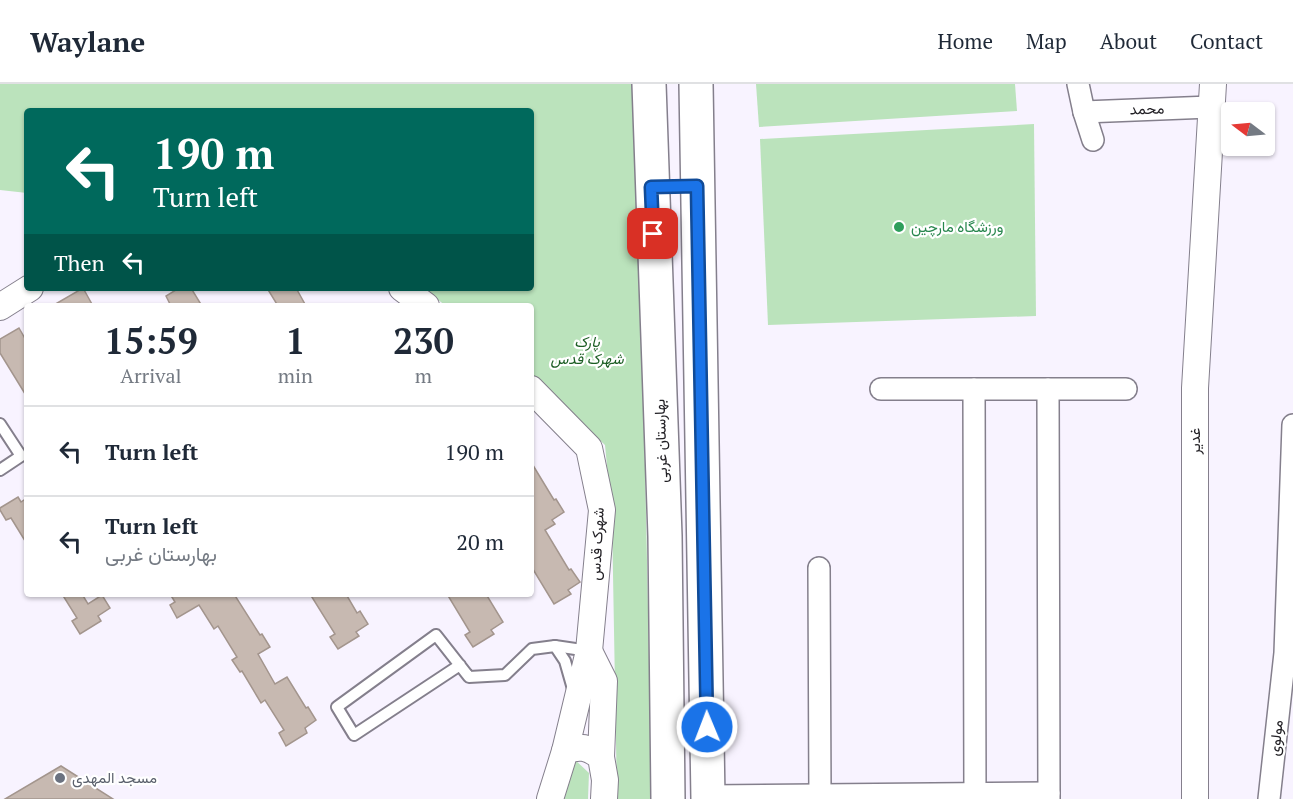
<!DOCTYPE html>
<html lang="en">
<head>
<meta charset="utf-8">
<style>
  body { margin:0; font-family:"PT Serif",Vazirmatn,serif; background:#f6f6f7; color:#1f2937; height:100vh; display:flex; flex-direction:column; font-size:22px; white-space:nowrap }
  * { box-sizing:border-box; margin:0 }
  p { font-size:20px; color:#747a83 }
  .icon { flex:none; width:33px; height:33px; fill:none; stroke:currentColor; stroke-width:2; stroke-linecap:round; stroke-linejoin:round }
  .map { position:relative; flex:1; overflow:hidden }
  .details { position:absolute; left:24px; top:219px; width:510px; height:294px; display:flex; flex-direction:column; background:#fff; border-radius:6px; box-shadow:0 2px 4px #0004 }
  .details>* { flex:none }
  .guide { position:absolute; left:24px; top:24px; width:510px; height:183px; border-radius:6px; box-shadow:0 2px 4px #0004; background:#00695c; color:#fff; overflow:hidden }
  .needle { width:39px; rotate:286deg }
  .buttons { position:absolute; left:1221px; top:18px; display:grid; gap:12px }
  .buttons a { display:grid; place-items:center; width:54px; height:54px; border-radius:6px; background:#fff; box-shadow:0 2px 4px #0004; font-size:30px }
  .pin { position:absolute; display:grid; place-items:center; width:51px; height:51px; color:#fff; margin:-26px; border-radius:12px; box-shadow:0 3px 9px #0006 }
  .me { position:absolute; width:66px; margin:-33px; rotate:359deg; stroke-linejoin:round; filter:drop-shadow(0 0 4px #0008) }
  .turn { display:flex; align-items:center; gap:21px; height:126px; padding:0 30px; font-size:27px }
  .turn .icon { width:78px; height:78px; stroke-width:2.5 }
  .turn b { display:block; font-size:42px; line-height:51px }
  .then { display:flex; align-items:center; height:57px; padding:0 30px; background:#0003; gap:12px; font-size:22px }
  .eta { display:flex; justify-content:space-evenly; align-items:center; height:102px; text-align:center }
  .eta b { font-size:36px; font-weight:800; line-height:42px }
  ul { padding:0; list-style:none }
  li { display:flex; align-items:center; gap:18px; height:90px; padding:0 30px; border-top:2px solid #e0e1e3 }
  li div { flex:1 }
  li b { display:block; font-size:22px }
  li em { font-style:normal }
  header { display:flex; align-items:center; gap:36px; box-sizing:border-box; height:84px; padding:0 30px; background:#fff; border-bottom:2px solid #e0e1e3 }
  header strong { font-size:28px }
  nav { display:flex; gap:33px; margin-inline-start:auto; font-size:21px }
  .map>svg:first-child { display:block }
  .green { fill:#bbe3bc }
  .building { fill:#c7b9b1; stroke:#a3958d; stroke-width:1.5 }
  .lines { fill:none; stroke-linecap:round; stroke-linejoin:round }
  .service-casing { stroke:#847f8c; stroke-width:14 }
  .minor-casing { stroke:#847f8c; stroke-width:24 }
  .tertiary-casing { stroke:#847f8c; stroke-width:28 }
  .primary-casing { stroke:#847f8c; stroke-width:36 }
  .service { stroke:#fff; stroke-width:10 }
  .minor { stroke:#fff; stroke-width:21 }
  .tertiary { stroke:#fff; stroke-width:26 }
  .primary { stroke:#fff; stroke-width:33 }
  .route-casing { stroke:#114b97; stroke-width:15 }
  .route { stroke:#1a73e8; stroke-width:10 }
  .leisure-dot { fill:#2e9e5b; stroke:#fff; stroke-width:2 }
  .worship-dot { fill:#6b7280; stroke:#fff; stroke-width:2 }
  .labels { text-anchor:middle; stroke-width:4.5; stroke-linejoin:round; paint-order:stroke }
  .street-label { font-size:15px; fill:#222025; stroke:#fff }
  .leisure-label { font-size:15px; fill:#27864d; stroke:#fff; text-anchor:start }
  .park-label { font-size:15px; font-style:italic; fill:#1c5e24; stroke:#fff }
  .worship-label { font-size:15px; fill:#5b616d; stroke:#fff; text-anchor:start }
</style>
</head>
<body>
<header>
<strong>Waylane</strong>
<nav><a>Home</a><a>Map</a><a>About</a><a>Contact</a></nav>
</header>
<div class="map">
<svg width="1293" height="715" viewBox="0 0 1293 715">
  <rect width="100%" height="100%" fill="#f8f3ff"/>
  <!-- green -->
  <g class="green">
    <path d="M0 0H637L652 715H617L612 434 605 361 531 292V222H446L423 204H531V27H27V109L0 106Z"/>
    <path d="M756 0H1015L1017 27 759 43Z"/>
    <path d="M1034 40 1036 232 768 241 760 55Z"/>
    <path d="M573 674 589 689 588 715H563Z"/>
  </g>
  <!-- building -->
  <g class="building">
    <path d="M83 204 93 222H52Z"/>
    <path d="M179 204H191L202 222H171L166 212Z"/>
    <path d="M267 204H296L306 222H278Z"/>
    <path d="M19 244 27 258V313L0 269V255Z"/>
    <path d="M531 378 554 416 556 415 564 428 552 436 555 440 545 446 569 486 571 485 580 498 568 506 571 510 554 520 531 482Z"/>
    <path d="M18 413 21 418 27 414V460L11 434 6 436 0 426V424Z"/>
    <path d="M62 510H82L88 520 102 511 110 524 98 532 101 537 80 550 72 537 77 534Z"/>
    <path d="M170 510H234L260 551 262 550 270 563 258 570 275 600 287 593 306 624 308 623 316 636 305 644 307 649 286 662 279 649 284 646 265 616 261 619 242 587 240 588 232 576 237 573 218 542 214 545 199 521 177 534 170 521 175 518Z"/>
    <path d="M310 510H346L357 529 360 527 368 540 356 548 359 552 338 565 330 553 335 550Z"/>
    <path d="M447 510H486L503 538 491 546 494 550 473 563 465 551 470 548Z"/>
    <path d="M61 682 113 715H5Z"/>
  </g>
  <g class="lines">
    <defs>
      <g id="service">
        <path d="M0 340 21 372 0 386"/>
        <path d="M555 562 565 577 573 605"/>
        <path d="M460 581 354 651 337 623 436 551 469 593 505 591 532 565 555 562 589 567"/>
      </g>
      <g id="minor">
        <path d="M1078 0 1084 28 1093 56"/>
        <path d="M1084 28 1210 23"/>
        <path d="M881 305H1126"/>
        <path d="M974 305 975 715"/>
        <path d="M1048 305 1049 715"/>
        <path d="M819 484 820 715"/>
        <path d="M708 712 1049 709"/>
        <path d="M1269 715 1285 569 1293 341"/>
      </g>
      <g id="tertiary">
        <path d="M402 204 426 222"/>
        <path d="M0 223 30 204"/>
        <path d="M531 305 589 364 602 426 589 567 565 667"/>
        <path d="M589 567 604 597 601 673"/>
        <path d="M550 715 565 667C580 661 588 663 601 673L605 696 604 715"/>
        <path d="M1195 715V304L1213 0"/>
      </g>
      <g id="primary">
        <path d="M649 0 665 452 668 715"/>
        <path d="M696 0 708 715"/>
      </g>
    </defs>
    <!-- service casing -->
    <use href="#service" class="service-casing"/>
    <!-- minor casing -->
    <use href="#minor" class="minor-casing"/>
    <!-- tertiary casing -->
    <use href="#tertiary" class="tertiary-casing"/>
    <!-- primary casing -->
    <use href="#primary" class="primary-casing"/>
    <!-- service -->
    <use href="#service" class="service"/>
    <!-- minor -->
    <use href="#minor" class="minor"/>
    <!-- tertiary -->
    <use href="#tertiary" class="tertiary"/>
    <!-- primary -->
    <use href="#primary" class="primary"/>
  </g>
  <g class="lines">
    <defs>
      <path id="route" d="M653 150 651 103 697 102 707 643"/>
    </defs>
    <!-- route casing -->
    <use href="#route" class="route-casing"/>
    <!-- route -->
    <use href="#route" class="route"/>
  </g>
  <!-- markers -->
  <circle class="leisure-dot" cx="899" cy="143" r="6"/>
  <circle class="worship-dot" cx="60" cy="694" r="6"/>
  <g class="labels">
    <!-- street labels -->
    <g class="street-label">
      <text transform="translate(1147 25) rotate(-2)" y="5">محمد</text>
      <text transform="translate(661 357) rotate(-92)" y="5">بهارستان غربی</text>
      <text transform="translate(1195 357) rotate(-90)" y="5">غدیر</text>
      <text transform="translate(597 460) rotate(-87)" y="5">شهرک قدس</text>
      <text transform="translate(1276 654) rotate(-84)" y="5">مولوی</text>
    </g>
    <!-- leisure labels -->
    <g class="leisure-label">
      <text x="911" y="148">ورزشگاه مارچین</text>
    </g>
    <!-- park labels -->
    <g class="park-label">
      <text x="587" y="263">پارک<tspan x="587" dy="17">شهرک قدس</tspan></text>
    </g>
    <!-- worship labels -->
    <g class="worship-label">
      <text x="72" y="699">مسجد المهدی</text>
    </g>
  </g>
</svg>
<div class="buttons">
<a><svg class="needle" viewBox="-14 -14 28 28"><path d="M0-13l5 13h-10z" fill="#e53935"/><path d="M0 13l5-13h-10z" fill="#747a83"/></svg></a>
</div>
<div class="pin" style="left:653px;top:150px;background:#d93025"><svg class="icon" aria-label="arrive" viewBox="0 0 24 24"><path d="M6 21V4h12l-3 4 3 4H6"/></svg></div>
<svg class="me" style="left:707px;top:643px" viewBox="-20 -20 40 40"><circle r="17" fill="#1a73e8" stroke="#fff" stroke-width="3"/><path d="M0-11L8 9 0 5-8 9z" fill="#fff"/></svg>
<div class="guide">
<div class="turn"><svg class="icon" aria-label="left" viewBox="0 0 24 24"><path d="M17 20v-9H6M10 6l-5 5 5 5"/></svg><div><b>190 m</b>Turn left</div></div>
<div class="then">Then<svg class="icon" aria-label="left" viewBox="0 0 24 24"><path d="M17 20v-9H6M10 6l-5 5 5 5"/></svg></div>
</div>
<section class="details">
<div class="eta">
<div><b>15:59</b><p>Arrival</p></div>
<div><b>1</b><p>min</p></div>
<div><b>230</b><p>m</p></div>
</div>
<ul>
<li><svg class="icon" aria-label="left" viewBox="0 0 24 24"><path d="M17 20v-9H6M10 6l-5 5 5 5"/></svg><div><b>Turn left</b></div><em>190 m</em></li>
<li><svg class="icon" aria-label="left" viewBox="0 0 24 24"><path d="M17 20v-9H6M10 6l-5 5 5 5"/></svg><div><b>Turn left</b><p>بهارستان غربی</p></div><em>20 m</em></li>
</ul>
</section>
</div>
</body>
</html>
